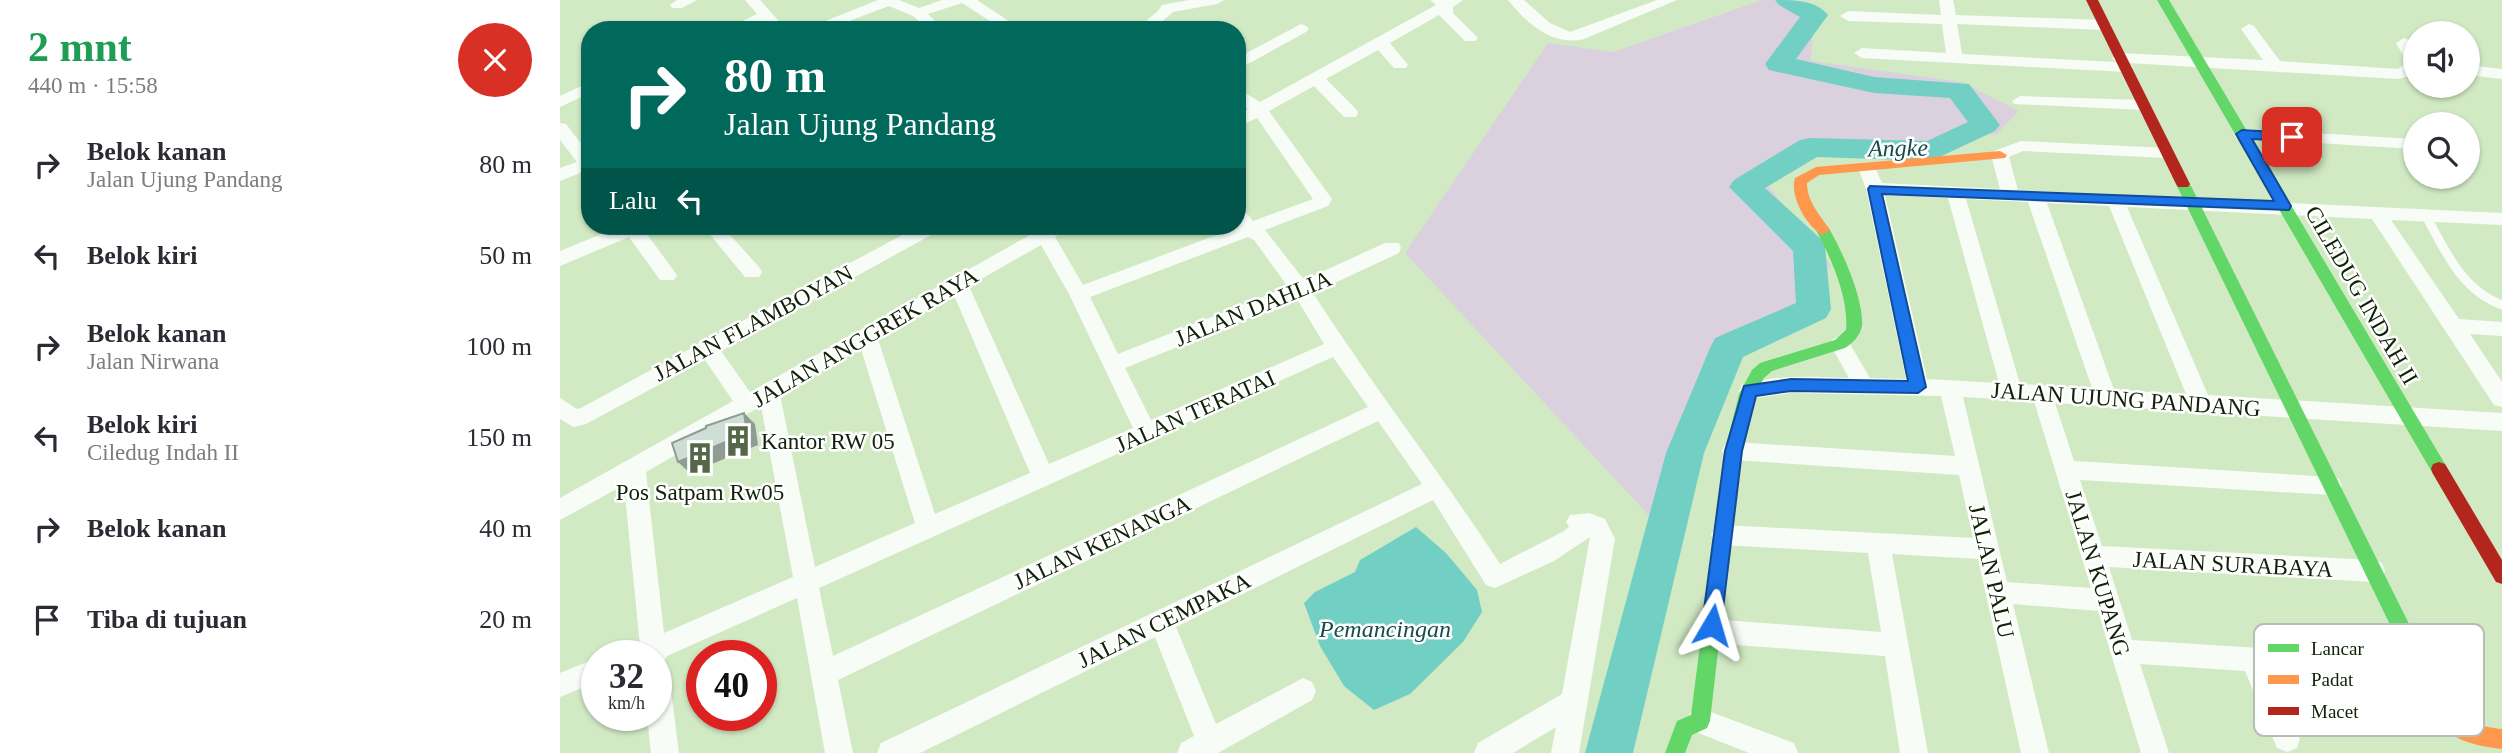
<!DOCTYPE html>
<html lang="id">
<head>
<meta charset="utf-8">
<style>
  body { margin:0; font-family:"Times New Roman",serif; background:#f2f2f3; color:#2b2b33; height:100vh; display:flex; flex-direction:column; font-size:26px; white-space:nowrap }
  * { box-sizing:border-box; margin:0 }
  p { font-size:23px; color:#7c7c81 }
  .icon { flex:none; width:38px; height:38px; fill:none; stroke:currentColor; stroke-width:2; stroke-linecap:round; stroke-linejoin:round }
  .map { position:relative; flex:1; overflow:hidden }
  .details { display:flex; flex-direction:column; background:#fff; width:560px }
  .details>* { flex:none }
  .guide { position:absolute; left:21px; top:21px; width:665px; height:214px; border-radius:28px; box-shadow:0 2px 5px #0004; background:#00695c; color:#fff; overflow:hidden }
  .tools { position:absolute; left:1843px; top:21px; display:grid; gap:14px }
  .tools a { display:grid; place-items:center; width:77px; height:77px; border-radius:50%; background:#fff; box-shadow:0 2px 5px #0004; font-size:35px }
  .speed { position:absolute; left:21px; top:640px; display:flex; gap:14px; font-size:35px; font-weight:700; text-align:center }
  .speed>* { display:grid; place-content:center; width:91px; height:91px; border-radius:50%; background:#fff; box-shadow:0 2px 5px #0004; line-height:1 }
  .speed small { font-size:18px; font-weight:400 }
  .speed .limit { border:10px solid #d22; background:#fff; color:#111 }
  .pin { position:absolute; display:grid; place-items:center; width:60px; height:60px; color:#fff; margin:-30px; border-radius:14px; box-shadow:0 4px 10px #0006 }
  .me { position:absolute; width:77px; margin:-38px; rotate:7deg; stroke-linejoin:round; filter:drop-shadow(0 0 5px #0008) }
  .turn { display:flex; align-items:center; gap:24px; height:147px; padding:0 28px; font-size:32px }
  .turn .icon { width:91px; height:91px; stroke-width:2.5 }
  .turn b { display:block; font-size:49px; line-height:60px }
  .then { display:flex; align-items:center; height:66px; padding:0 28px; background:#0003; gap:14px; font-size:26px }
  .round { display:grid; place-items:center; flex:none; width:74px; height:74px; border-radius:37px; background:#f2f2f3 }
  .head { display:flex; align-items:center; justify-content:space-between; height:119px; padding:0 28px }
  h1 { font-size:42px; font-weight:700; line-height:52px; color:#1e9e55 }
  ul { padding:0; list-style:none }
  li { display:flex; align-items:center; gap:21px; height:91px; padding:0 28px }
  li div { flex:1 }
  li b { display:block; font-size:26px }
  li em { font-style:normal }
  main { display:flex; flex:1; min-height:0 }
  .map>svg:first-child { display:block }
  .green { fill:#dbd1de }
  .water { fill:#72cfc4 }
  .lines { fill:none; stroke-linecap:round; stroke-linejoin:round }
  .river { fill:#72cfc4; fill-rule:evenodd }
  .lane { stroke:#f8fcf6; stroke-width:9 }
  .street { fill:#f8fcf6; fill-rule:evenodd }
  .fast { fill:#63d668; fill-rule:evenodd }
  .slow { fill:#ff974d; fill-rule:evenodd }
  .jam { fill:#b3261e; fill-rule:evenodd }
  .shaded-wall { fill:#909b95 }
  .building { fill:#ceded5; stroke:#909b95; stroke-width:2 }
  .route { fill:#1a73e8; stroke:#114b97; stroke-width:2 }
  .labels { text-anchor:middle; stroke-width:5; stroke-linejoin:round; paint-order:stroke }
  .street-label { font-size:23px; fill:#102107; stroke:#fff }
  .poi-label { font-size:23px; fill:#102107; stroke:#fff; text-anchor:start }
  .water-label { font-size:24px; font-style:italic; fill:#154b4b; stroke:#fff }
  .key { fill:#fff; stroke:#b7bcb5; stroke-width:2 }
  .key-label { font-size:19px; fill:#102107 }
</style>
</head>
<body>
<main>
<section class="details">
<div class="head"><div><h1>2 mnt</h1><p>440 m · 15:58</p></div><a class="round" style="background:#d93025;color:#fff"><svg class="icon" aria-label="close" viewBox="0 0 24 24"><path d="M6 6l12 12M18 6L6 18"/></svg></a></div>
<ul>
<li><svg class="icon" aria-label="right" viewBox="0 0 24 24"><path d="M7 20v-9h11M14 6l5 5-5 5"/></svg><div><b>Belok kanan</b><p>Jalan Ujung Pandang</p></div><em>80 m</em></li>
<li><svg class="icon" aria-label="left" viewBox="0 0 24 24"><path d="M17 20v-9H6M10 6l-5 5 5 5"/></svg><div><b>Belok kiri</b></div><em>50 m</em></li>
<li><svg class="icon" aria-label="right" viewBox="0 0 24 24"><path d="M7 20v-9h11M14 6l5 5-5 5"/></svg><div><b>Belok kanan</b><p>Jalan Nirwana</p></div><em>100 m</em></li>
<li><svg class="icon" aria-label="left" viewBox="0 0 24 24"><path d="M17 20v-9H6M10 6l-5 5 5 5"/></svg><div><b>Belok kiri</b><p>Ciledug Indah II</p></div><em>150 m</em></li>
<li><svg class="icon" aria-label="right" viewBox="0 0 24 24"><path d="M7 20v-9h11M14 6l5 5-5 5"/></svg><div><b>Belok kanan</b></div><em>40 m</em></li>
<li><svg class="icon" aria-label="arrive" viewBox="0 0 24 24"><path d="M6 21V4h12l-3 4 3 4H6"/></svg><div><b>Tiba di tujuan</b></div><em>20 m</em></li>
</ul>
</section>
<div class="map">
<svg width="1942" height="753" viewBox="0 0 1942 753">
  <rect width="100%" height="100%" fill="#d1eac4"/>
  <!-- green -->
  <path class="green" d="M1202 0H1232L1254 10 1251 61 1402 82 1459 111 1437 134 1330 146 1245 148 1203 179 1271 265 1243 306 1162 336 1107 535 845 253 988 43 1053 52Z"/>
  <!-- water -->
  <path class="water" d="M856 527 886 553 917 590 922 612 903 642 850 694 814 710 784 686 760 646 744 603 755 592 795 572 800 560Z"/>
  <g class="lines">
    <!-- river -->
    <path class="river" d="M1215 0C1234 0 1256 0 1268 15L1236 59 1314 77 1409 84 1440 125 1435 131 1371 161 1257 157 1205 188 1261 239 1265 247 1271 309 1266 318 1183 357 1144 453 1073 753H1025L1106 453 1150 348 1155 338 1236 303 1233 251 1169 187 1174 180 1240 140 1251 138 1367 141 1408 122 1390 98 1314 93 1209 70 1205 64 1240 17 1219 5Z"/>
    <!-- lane -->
    <path class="lane" d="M1865 214C1885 250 1901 290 1942 305"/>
    <!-- street -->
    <g class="street">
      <path d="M117 0H137L122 8H112L110 5Z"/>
      <path d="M185 0H200L227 30H211L204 22 185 30H164L197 14Z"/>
      <path d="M318 0H339L359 8 382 0H417L462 30H444L402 3 368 14 384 30H368L353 16 329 6 265 30H243Z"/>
      <path d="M629 0H664L657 4 613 12 592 30H575L598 11 602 5Z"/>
      <path d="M870 0H903L893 7V13L918 38 915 41H905L879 15 830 43 848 65 846 68H834L818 50 766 79 796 109 798 113 796 117H784L754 86 709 111 772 199 768 206 705 230 744 280 825 243H839L841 248 839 253 753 293C812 385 880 472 940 564L1004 531 1009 527 1006 522 1010 515 1029 513 1045 519 1055 539 1019 753H991L996 727 953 753H914L918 743 1002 694 1030 537 994 561 935 588 926 585 873 500 616 627 656 724 743 678 752 682 756 691 752 700 658 753H617L621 743 634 736 595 637 360 753H317L321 743 862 484 818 421 278 680 293 753H265L237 598 107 656 102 665 109 675 119 753H91L87 716H96V656H81L64 485 0 520V498L173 401 145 360 26 424 13 427 0 419V398L17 409 21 408 137 345 140 341 149 339 359 226H382L380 230 161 351 190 392 486 226H509L495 237 523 285 678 227 677 207 683 209 693 221 753 199 697 118 677 127V115L688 109 677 101V88L700 102 876 5ZM688 237 694 240 728 287 558 354 530 297ZM481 245 509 294 573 428 489 464 409 286ZM394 295 470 473 375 514 318 339ZM737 299 764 344 591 420 565 368ZM301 349 355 523 255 567 220 395ZM773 357 808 407 273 656 259 588ZM201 406 233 577 104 633 86 472Z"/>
      <path d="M948 0H964L990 23 1010 32 1097 0H1117L1024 39C993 47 966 23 948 0Z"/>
      <path d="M1379 0H1393L1396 15 1544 20 1552 25 1544 30 1397 24 1402 54 1556 62 1552 58 1560 53 1703 60 1681 29 1689 24 1694 26 1720 61 1838 69 1847 62 1836 43 1844 38 1849 40 1855 49V72L1850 76 1838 79 1568 63 1573 67 1565 72 1302 58 1294 53 1302 48 1386 53 1382 24 1288 21 1280 16 1288 11 1381 15Z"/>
      <path d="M741 24 746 26 749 29 746 32 677 70V58Z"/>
      <path d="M1908 65 1942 69V79L1908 75Z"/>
      <path d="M30 82V93L0 107V96Z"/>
      <path d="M1460 96 1583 100 1591 105 1583 110 1454 104 1452 101Z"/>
      <path d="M0 123 6 124 30 155V173L25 171 0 181V168L17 162 0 140Z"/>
      <path d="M1682 129 1855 139V149L1676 138 1674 134Z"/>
      <path d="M1461 141 1606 148 1615 153 1606 158 1463 151 1449 157 1458 190 1942 213V225L1831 220 1899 319 1942 322V336L1910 334 1942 382V407L1934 405 1812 219 1567 207 1648 395 1942 413V431L1495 403 1514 461 1771 477 1779 479 1782 486 1779 493 1771 495 1520 480 1542 546 1813 560 1822 563 1825 571 1822 579 1813 582 1549 567 1572 640 1862 658 1871 661 1875 670 1871 679 1862 682 1712 673 1740 739 1737 748 1727 752 1717 748 1685 671 1580 664 1609 753H1581L1538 611 1453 604 1489 753H1461L1418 559 1332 554 1368 753H1340L1325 656 1151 643 1142 639 1138 631 1142 623 1151 619 1321 632 1308 553 1163 545 1155 542 1151 535 1155 528 1163 525 1413 538 1399 475 1173 460 1165 457 1162 451 1165 445 1173 442 1395 456 1381 396 1231 393 1190 399 1182 397 1179 391 1182 385C1217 374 1254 377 1289 378L1270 344 1273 339 1280 336 1287 339 1310 378 1346 379 1306 189 1298 167 1301 163H1313L1322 183 1440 189 1431 155 1434 151ZM1325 195 1388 198 1439 383 1367 379ZM1406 199 1468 202 1532 388 1460 384ZM1487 203 1549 206 1626 394 1554 390ZM1403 397 1474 401 1531 588 1447 582Z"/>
      <path d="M61 226H86L84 230 117 275 114 280H100L69 237 0 266V251Z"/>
      <path d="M143 226H162L199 267 202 272 199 277H185Z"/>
      <path d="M37 658V682L0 697V673Z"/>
      <path d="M1140 708 1234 743 1238 753H1189L1131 730 1127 721 1131 712Z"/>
    </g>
    <!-- fast -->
    <g class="fast">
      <path d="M1597 0H1609L1885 464 1887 469 1885 474 1879 476 1873 474Z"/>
      <path d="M1623 180 1630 184 1867 660 1870 666 1867 672 1860 675 1853 672 1616 184Z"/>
      <path d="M1263 225 1268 227C1282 250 1304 299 1302 326 1300 336 1293 343 1285 348L1212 371 1204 378 1195 394 1181 451 1150 721 1147 728 1132 735 1125 753H1105L1117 721 1131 715 1165 451 1179 394 1192 370 1200 363 1275 340 1286 330C1289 298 1271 258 1256 230Z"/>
    </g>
    <!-- slow -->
    <g class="slow">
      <path d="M1440 151 1447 155 1445 158 1259 175 1247 183C1247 202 1260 215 1270 230L1263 235C1247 228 1229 195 1235 178L1256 167Z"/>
      <path d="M1860 657 1867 660C1889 703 1888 723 1942 729V749C1878 742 1874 720 1850 666L1853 660Z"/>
    </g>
    <!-- jam -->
    <g class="jam">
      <path d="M1526 0H1538L1630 184 1628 187H1618L1616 184Z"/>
      <path d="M1879 462 1885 464 1942 560V584L1936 582 1873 474 1871 469 1873 464Z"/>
    </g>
  </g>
  <!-- shaded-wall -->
  <path class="shaded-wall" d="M184 413 195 424 198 445 130 473 118 462Z"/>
  <!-- building -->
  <path class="building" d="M184 413 187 433 118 462 112 443 146 428V426Z"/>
  <!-- route -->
  <path class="route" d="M1682 130 1732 133 1738 137 1732 141 1692 139 1731 206 1729 210 1322 194 1366 387 1358 393 1231 391 1196 396 1182 451 1161 625 1158 631 1152 633 1145 631 1142 625 1165 451 1184 386 1231 379 1348 381 1308 189 1310 186 1714 201 1676 134Z"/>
  <!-- icons -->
  <defs>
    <symbol id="building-bare" viewBox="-9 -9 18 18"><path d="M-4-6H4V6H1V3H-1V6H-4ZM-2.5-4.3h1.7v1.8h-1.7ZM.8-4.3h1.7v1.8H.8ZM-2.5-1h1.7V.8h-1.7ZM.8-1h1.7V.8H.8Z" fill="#546749" stroke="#fff" stroke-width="2.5" paint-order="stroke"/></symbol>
  </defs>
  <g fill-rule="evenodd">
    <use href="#building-bare" x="156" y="419" width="44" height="44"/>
    <use href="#building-bare" x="118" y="436" width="44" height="44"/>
  </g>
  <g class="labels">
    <!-- street labels -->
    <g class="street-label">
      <text transform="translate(1802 295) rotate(60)" y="8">CILEDUG INDAH II</text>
      <text transform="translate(693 308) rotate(-22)" y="8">JALAN DAHLIA</text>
      <text transform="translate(193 323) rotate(-28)" y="8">JALAN FLAMBOYAN</text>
      <text transform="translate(305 337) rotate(-30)" y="8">JALAN ANGGREK RAYA</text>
      <text transform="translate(1566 399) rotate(4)" y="8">JALAN UJUNG PANDANG</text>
      <text transform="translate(635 411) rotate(-24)" y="8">JALAN TERATAI</text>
      <text transform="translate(542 542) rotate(-25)" y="8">JALAN KENANGA</text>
      <text transform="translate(1673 564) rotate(3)" y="8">JALAN SURABAYA</text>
      <text transform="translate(1432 571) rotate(77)" y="8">JALAN PALU</text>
      <text transform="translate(1538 573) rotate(73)" y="8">JALAN KUPANG</text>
      <text transform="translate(604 620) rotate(-26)" y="8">JALAN CEMPAKA</text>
    </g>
    <!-- poi labels -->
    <g class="poi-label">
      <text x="201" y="449">Kantor RW 05</text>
      <text x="140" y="500" text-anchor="middle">Pos Satpam Rw05</text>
    </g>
    <!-- water labels -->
    <g class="water-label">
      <text transform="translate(1338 148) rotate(-1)" y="8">Angke</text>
      <text x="825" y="637">Pemancingan</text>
    </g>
  </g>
  <!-- legend -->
  <rect x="1694" y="624" width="230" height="112" rx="10" class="key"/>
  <rect x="1708" y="644" width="31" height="8" fill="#63d668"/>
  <rect x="1708" y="675" width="31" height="9" fill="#ff974d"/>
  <rect x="1708" y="707" width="31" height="8" fill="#b3261e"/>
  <g class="key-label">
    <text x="1751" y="655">Lancar</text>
    <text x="1751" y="686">Padat</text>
    <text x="1751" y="718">Macet</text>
  </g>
</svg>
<div class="tools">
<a><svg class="icon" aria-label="sound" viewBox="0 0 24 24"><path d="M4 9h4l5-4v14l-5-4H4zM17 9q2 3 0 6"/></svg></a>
<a><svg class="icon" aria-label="search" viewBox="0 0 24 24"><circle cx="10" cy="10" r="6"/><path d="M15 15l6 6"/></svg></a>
</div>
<div class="speed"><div>32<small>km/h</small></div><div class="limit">40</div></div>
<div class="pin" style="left:1732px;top:137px;background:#d93025"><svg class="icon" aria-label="arrive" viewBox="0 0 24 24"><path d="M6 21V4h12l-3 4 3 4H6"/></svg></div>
<svg class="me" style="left:1152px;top:625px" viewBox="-20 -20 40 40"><path d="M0-17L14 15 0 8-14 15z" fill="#1a73e8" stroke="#fff" stroke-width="4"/></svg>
<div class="guide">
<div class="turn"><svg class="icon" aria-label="right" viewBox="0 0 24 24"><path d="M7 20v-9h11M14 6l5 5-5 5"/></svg><div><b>80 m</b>Jalan Ujung Pandang</div></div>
<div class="then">Lalu<svg class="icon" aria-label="left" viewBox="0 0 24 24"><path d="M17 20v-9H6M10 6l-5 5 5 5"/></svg></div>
</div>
</div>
</main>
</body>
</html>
